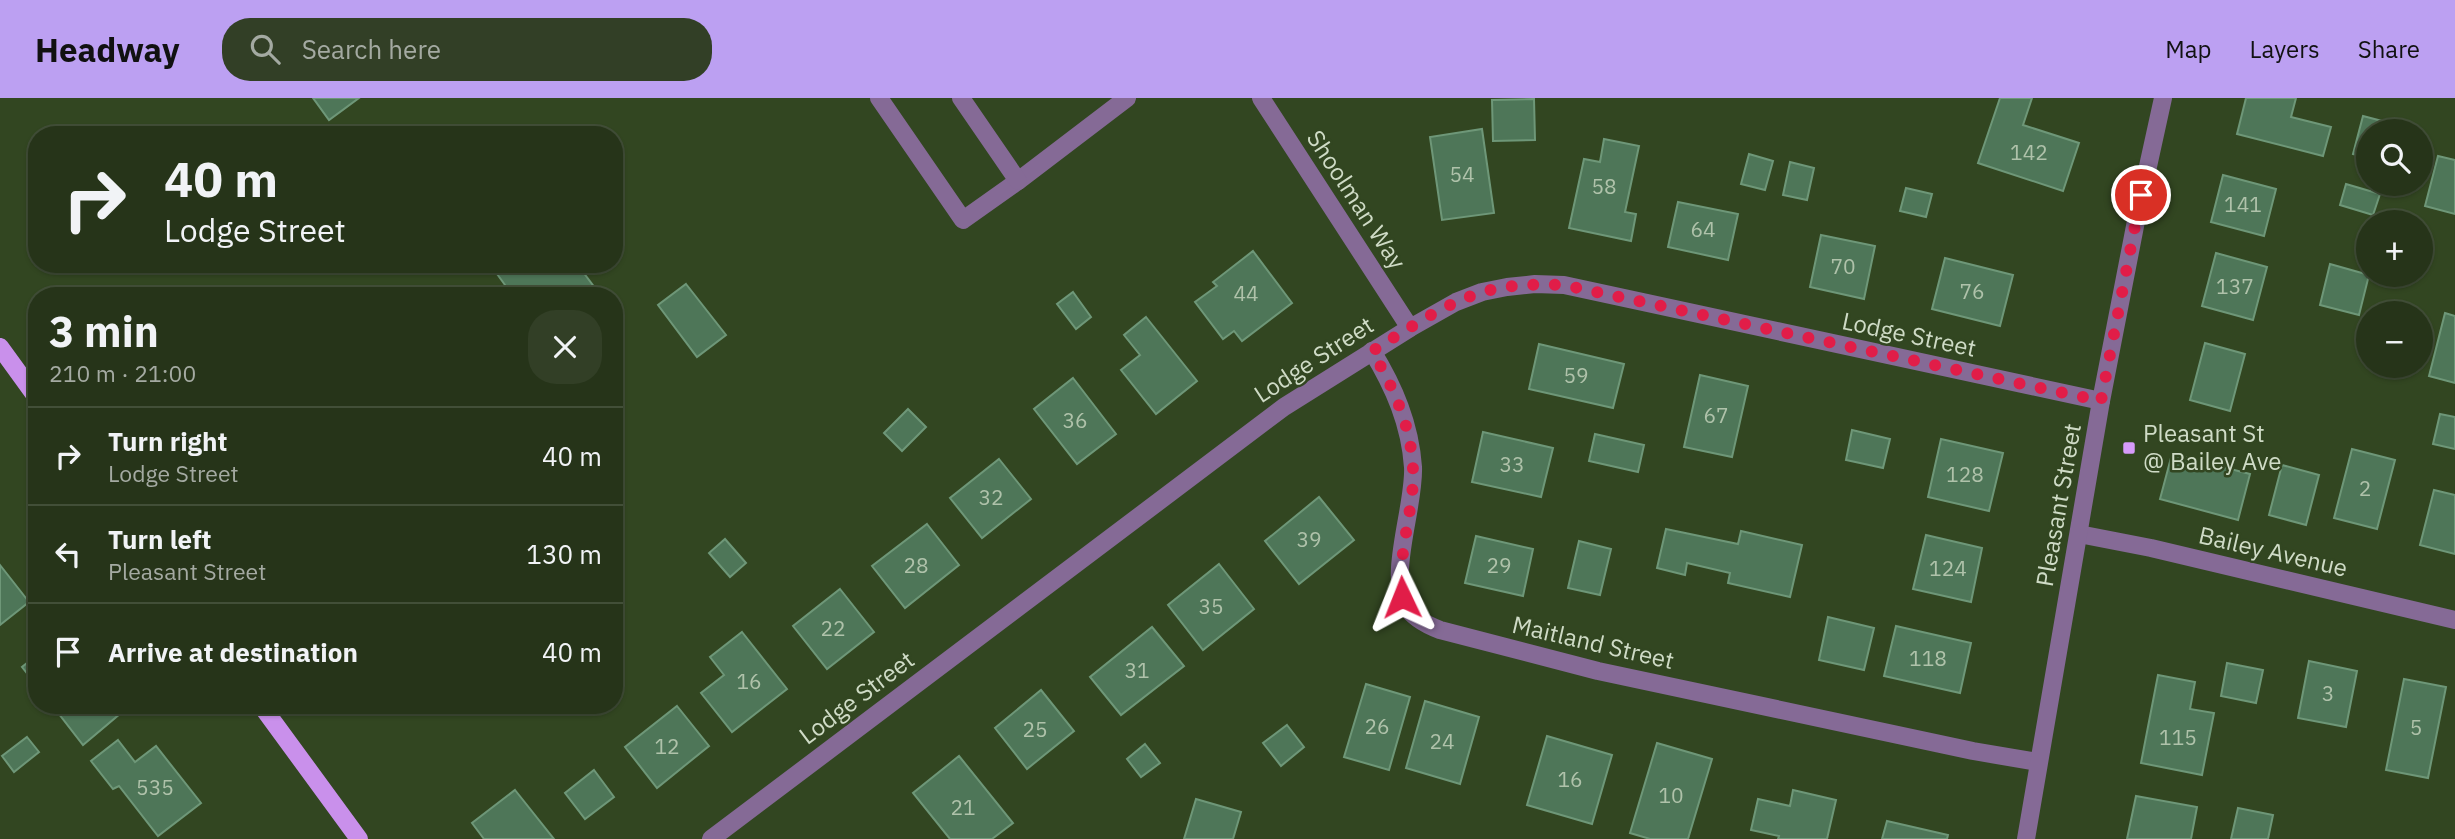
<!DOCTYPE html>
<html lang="en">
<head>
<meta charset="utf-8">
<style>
  body { margin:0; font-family:"IBM Plex Sans",sans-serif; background:#323f26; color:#f1f3f6; height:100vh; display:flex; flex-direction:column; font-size:26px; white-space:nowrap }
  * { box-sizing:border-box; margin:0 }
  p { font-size:23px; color:#a4aaa2 }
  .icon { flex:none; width:38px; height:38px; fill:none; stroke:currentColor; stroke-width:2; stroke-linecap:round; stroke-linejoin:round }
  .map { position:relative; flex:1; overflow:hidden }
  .details { position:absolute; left:28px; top:189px; width:595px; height:427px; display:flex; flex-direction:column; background:#263419; border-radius:28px; box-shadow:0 2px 5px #0004,0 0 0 2px #424f38 }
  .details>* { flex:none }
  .guide { position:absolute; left:28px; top:28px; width:595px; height:147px; border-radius:28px; box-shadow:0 2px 5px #0004,0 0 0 2px #424f38; background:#263419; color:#f1f3f6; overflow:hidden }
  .controls { position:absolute; left:2356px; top:21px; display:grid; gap:14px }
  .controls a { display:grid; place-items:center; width:77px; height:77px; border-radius:50%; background:#263419; box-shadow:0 2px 5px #0004,0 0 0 2px #424f38; font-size:35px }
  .pin { position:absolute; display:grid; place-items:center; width:60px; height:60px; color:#fff; margin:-30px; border:4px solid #fff; border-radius:50%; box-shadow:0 2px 7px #0007 }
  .me { position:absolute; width:77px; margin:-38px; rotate:358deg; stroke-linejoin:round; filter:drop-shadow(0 0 5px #0008) }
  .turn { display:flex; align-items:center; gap:24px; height:147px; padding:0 21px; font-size:32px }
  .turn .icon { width:91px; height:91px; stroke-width:2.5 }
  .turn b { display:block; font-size:49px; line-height:60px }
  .round { display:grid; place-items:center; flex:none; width:74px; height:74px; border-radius:28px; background:#323f26 }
  .headline { display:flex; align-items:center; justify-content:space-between; height:119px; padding:0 21px }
  h1 { font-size:42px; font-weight:700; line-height:52px }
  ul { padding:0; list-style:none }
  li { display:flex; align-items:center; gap:21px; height:98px; padding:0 21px; border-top:2px solid #424f38 }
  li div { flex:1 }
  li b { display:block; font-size:26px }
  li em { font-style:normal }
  header { display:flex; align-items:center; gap:42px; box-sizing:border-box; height:98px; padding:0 35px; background:#bca0f2; color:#111 }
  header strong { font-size:33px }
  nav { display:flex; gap:38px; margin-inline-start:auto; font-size:24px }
  .search { width:490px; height:63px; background:#323f26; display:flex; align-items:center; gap:18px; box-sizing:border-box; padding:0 24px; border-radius:28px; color:#a4aaa2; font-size:26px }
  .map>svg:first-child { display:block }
  .building { fill:#4e7658; stroke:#6e9778; stroke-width:2 }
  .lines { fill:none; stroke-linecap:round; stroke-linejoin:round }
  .minor { stroke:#856a96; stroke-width:18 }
  .major { stroke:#c990eb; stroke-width:18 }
  .route { stroke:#e11d48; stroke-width:12; stroke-dasharray:0 21.6 }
  .poi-dot { fill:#d69bfa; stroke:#324621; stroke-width:2.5 }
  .labels { text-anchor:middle; stroke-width:5; stroke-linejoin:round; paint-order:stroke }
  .number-label { font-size:21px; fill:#afc2aa }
  .street-label { font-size:24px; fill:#cfdbc6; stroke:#324621 }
  .poi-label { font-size:24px; fill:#cfdbc6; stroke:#324621; text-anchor:start }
</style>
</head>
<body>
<header>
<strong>Headway</strong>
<div class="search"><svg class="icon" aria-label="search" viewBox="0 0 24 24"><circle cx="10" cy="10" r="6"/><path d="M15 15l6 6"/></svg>Search here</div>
<nav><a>Map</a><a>Layers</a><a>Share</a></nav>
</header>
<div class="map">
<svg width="2455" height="741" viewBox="0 0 2455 741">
  <rect width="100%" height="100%" fill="#324621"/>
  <!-- building -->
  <g class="building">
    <path d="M313 0H359L329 22Z"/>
    <path d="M2000 0H2032L2023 27 2079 45 2063 93 1978 65Z"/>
    <path d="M2246 0H2296L2291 19 2331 29 2323 58 2237 36Z"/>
    <path d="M1534 1 1535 42 1493 43 1492 2Z"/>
    <path d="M2363 18 2405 29 2404 33H2368V60L2353 56Z"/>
    <path d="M1482 31 1494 115 1442 122 1430 39Z"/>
    <path d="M1604 41 1639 48 1625 114 1636 116 1631 143 1569 130 1584 61 1600 64Z"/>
    <path d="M1749 56 1773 63 1765 92 1741 86Z"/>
    <path d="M2438 58 2455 62V116L2425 108Z"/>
    <path d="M1790 64 1814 70 1807 102 1783 97Z"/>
    <path d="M2223 77 2276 91 2264 138 2211 124Z"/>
    <path d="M2346 86 2380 96 2373 117 2340 107Z"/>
    <path d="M1906 90 1932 96 1926 119 1900 113Z"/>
    <path d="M1678 104 1738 116 1728 162 1668 149Z"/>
    <path d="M1821 137 1875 148 1864 201 1810 189Z"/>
    <path d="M1253 153 1292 205 1242 243 1234 233 1223 241 1195 204 1217 188 1213 184Z"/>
    <path d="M2216 155 2267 169 2253 222 2202 208Z"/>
    <path d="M1945 160 2013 177 2000 228 1932 211Z"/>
    <path d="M496 166H577L601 198H513L492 169Z"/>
    <path d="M2330 166 2369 177 2359 217 2320 207Z"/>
    <path d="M686 186 726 237 697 259 658 207Z"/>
    <path d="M1073 194 1091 219 1076 231 1057 206Z"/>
    <path d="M2445 215 2455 218V285L2429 278Z"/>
    <path d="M1146 219 1197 283 1156 316 1121 272 1140 257 1124 237Z"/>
    <path d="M2205 245 2245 256 2230 313 2190 302Z"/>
    <path d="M1539 246 1624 266 1613 310 1529 291Z"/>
    <path d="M1700 277 1748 288 1732 359 1684 349Z"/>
    <path d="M1073 280 1116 336 1077 366 1034 311Z"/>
    <path d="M908 311 926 329 902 353 884 335Z"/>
    <path d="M2440 316 2455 319V351L2433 346Z"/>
    <path d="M1852 332 1890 341 1883 370 1846 362Z"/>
    <path d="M1483 334 1553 350 1541 399 1472 384Z"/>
    <path d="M1595 336 1644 347 1638 374 1589 363Z"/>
    <path d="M1941 341 2003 355 1989 413 1928 399Z"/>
    <path d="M2352 351 2395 362 2377 431 2334 420Z"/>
    <path d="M2172 356 2250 376 2238 422 2160 401Z"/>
    <path d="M999 361 1031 401 982 440 950 400Z"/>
    <path d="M2282 367 2319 377 2306 427 2269 417Z"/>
    <path d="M2434 392 2455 397V456L2420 447Z"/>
    <path d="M1319 399 1354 442 1299 486 1265 443Z"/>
    <path d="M927 426 959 467 905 510 872 468Z"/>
    <path d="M1666 431 1738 446 1741 433 1802 447 1790 499 1728 485 1730 475 1687 465 1685 477 1657 470Z"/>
    <path d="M1926 437 1982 450 1971 504 1913 491Z"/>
    <path d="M1476 438 1533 451 1523 498 1465 485Z"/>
    <path d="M725 441 746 465 730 479 709 455Z"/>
    <path d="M1579 443 1611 451 1600 497 1568 490Z"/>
    <path d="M1219 466 1254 511 1203 552 1168 507Z"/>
    <path d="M0 467 29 504 0 527Z"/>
    <path d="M840 491 874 534 827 571 793 528Z"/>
    <path d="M1828 519 1874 530 1864 572 1819 562Z"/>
    <path d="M1896 528 1971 545 1960 595 1884 578Z"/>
    <path d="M1152 529 1184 568 1121 617 1090 579Z"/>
    <path d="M742 534 787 591 732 634 701 595 724 577 710 559Z"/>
    <path d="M37 557V588L22 569Z"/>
    <path d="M2309 563 2357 573 2346 629 2298 620Z"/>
    <path d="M2227 565 2263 572 2256 605 2221 598Z"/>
    <path d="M2158 577 2195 584 2190 611 2214 615 2202 677 2141 665Z"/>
    <path d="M2404 581 2446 589 2428 680 2386 672Z"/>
    <path d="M1366 586 1410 599 1389 672 1344 659Z"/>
    <path d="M1041 592 1074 633 1027 671 995 630Z"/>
    <path d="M1425 603 1479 619 1460 686 1406 670Z"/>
    <path d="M52 607H115L121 615 83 647Z"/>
    <path d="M677 608 709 648 657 690 625 649Z"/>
    <path d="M1287 627 1304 649 1281 668 1263 645Z"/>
    <path d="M1547 638 1612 657 1592 726 1527 707Z"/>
    <path d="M27 639 39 654 14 674 2 658Z"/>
    <path d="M118 642 135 664 156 648 201 705 158 738 119 688 113 691 91 663Z"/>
    <path d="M1657 645 1712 661 1688 741H1650L1630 735Z"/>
    <path d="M1145 646 1160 665 1141 679 1127 661Z"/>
    <path d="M959 658 1013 725 992 741H950L913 695Z"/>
    <path d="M594 672 614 699 585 721 565 695Z"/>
    <path d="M515 692 554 741H484L472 725Z"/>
    <path d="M1793 692 1836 702 1827 741H1778L1779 738 1751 732 1758 701 1790 708Z"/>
    <path d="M2136 698 2197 709 2191 741H2127Z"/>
    <path d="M1196 701 1241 714 1233 741H1184Z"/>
    <path d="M2238 710 2273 717 2268 741H2231Z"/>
    <path d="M1887 723 1948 737 1947 741H1882Z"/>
  </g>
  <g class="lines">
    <!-- minor -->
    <g class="minor">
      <path d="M879 0 963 122 1018 83 1127 0"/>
      <path d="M961 0 1018 83"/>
      <path d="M1261 0 1410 230"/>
      <path d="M1372 253C1394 289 1410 326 1413 369 1415 407 1388 476 1406 508 1413 520 1427 527 1440 532L1598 573 1973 653 2038 664"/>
      <path d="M2079 436 2151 450 2455 522"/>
      <path d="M711 741 1284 309 1410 230 1456 204 1482 194 1507 189 1535 186 1564 187 2101 303"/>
      <path d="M2026 741 2101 303 2136 123 2163 0"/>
    </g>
    <!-- major -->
    <g class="major">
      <path d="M0 249 37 300"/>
      <path d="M261 607 359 741"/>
    </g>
  </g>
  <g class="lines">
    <!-- route -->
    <path class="route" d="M1402 499C1398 464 1408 431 1412 396 1418 344 1398 297 1372 253 1407 232 1443 206 1483 194 1510 186 1537 186 1564 187L2101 303 2141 97"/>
  </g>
  <!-- markers -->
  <rect class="poi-dot" x="2122" y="343" width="14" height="14" rx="3.5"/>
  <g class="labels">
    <!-- number labels -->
    <g class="number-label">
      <text x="2029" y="62">142</text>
      <text x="1462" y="84">54</text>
      <text x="1604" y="96">58</text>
      <text x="2243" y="114">141</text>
      <text x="1703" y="139">64</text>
      <text x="1843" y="176">70</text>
      <text x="2235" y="196">137</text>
      <text x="1972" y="201">76</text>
      <text x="1246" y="203">44</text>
      <text x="1576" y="285">59</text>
      <text x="1716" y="325">67</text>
      <text x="1075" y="330">36</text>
      <text x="1512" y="374">33</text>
      <text x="1965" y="384">128</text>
      <text x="2365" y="398">2</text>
      <text x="991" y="407">32</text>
      <text x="1309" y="449">39</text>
      <text x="916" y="475">28</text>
      <text x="1499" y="475">29</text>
      <text x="1948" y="478">124</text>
      <text x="1211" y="516">35</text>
      <text x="833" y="538">22</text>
      <text x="1928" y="568">118</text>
      <text x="1137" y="580">31</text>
      <text x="749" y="591">16</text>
      <text x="2328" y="603">3</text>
      <text x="1377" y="636">26</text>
      <text x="2416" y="637">5</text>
      <text x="1035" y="639">25</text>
      <text x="2178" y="647">115</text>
      <text x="1442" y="651">24</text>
      <text x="667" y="656">12</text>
      <text x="1570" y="689">16</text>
      <text x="155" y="697">535</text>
      <text x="1671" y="705">10</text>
      <text x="963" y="717">21</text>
    </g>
    <!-- street labels -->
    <g class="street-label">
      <text transform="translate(1356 102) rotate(57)" y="8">Shoolman Way</text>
      <text transform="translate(1909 237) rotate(12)" y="8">Lodge Street</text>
      <text transform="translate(1314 262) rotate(-33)" y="8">Lodge Street</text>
      <text transform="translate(2059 407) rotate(-80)" y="8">Pleasant Street</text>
      <text transform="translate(2273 454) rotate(13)" y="8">Bailey Avenue</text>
      <text transform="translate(1593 545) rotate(13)" y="8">Maitland Street</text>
      <text transform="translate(857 600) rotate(-37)" y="8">Lodge Street</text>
    </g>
    <!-- poi labels -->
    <g class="poi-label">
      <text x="2143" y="344">Pleasant St<tspan x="2143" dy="28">@ Bailey Ave</tspan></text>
    </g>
  </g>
</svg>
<div class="controls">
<a><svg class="icon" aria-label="search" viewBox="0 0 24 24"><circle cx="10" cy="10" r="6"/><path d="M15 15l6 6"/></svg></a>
<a>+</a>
<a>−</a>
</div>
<div class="pin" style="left:2141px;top:97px;background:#d93025"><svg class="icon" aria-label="arrive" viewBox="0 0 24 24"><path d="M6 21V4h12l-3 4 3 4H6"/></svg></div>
<svg class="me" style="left:1402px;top:499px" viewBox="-20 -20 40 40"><path d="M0-17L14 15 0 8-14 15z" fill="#e11d48" stroke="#fff" stroke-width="4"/></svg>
<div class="guide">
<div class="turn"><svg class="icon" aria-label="right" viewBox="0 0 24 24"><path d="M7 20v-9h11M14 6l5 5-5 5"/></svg><div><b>40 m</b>Lodge Street</div></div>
</div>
<section class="details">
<div class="headline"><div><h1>3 min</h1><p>210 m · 21:00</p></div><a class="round"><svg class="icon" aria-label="close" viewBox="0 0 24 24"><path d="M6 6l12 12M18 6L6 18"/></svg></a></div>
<ul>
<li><svg class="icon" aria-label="right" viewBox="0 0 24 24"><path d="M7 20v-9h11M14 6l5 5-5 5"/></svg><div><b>Turn right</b><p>Lodge Street</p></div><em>40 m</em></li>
<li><svg class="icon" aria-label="left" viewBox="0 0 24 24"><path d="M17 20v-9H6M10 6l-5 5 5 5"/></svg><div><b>Turn left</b><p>Pleasant Street</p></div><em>130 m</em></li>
<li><svg class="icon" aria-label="arrive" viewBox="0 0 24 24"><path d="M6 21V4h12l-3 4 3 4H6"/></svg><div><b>Arrive at destination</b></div><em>40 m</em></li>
</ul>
</section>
</div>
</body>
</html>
